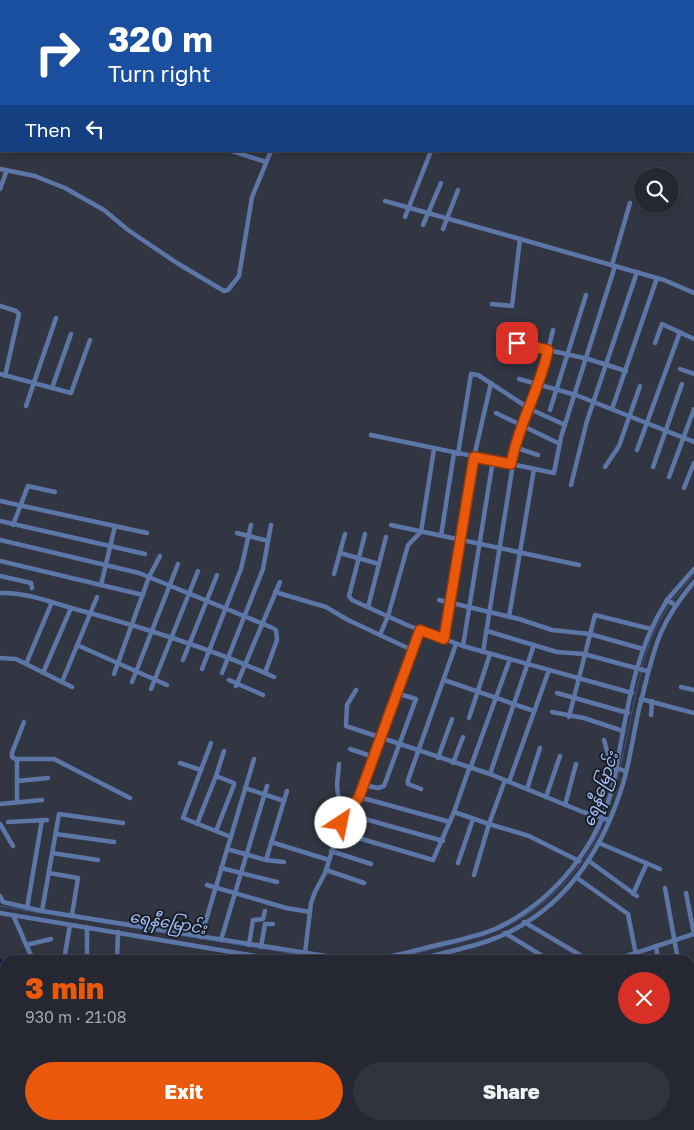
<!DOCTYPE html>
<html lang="en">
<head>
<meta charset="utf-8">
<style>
  body { margin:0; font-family:"Golos Text","Noto Sans Myanmar",sans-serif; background:#31343e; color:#f1f3f6; height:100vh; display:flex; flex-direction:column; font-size:19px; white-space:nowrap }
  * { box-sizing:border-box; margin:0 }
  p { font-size:16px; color:#a3a6ac }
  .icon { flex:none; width:28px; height:28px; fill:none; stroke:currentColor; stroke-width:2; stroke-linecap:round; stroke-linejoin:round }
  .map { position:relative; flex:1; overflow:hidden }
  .side { position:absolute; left:0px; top:955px; width:695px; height:175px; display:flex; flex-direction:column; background:#252832; border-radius:15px 15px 0 0; box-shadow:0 2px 12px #0003,0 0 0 1px #42444d }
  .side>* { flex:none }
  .hud { position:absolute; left:0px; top:0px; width:695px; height:152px; box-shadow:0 2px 12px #0003,0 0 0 1px #42444d; background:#1a4fa0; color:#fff; overflow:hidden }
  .buttons { position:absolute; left:634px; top:168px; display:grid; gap:10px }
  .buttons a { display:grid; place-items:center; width:45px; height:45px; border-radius:50%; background:#252832; box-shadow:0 2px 12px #0003,0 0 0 1px #42444d; font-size:25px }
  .pin { position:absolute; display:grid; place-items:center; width:42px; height:42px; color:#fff; margin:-21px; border-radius:10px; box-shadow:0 2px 8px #0006 }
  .me { position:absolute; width:55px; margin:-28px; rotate:34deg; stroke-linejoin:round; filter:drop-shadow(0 0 4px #0008) }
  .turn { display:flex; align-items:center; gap:18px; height:105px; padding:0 25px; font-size:22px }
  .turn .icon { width:65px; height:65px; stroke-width:2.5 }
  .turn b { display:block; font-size:35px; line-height:42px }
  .then { display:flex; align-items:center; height:48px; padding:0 25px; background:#0003; gap:10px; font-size:19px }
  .round { display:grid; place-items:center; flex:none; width:52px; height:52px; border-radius:26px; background:#31343e }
  .overview { display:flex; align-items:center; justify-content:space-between; height:85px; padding:0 25px }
  h1 { font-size:30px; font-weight:800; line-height:38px; color:#ea580c }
  .cta { display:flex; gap:10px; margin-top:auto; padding:10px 25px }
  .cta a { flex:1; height:58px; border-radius:30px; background:#ea580c; color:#fff; font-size:20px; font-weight:800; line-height:58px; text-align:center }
  .cta a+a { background:#31343e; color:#f1f3f6 }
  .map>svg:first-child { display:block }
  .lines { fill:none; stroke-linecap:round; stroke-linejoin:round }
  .stream { stroke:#415185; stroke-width:1 }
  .river { stroke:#03185f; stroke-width:8 }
  .minor { stroke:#5d76a8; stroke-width:4.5 }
  .route-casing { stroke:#983908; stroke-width:12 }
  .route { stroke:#ea580c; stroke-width:9 }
  .labels { text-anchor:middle; stroke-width:4; stroke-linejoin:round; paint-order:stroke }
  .water-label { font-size:16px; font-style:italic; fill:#a2c0fe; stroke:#1b1e23 }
</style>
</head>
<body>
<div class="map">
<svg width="694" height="1130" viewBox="0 0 694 1130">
  <rect width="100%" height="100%" fill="#313642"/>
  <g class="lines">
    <!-- stream -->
    <g class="stream">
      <path d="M672 601 694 574"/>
      <path d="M610 802C628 750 632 694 650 641 655 628 663 616 670 604"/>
      <path d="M605 816 608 808"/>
      <path d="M0 906 40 913"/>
      <path d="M49 914 332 960"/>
      <path d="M476 938C532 922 584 876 604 820"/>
      <path d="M390 960 472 939"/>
      <path d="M100 1130V1129"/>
    </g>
    <!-- river -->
    <g class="river">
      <path d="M0 963 5 971"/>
      <path d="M98 1125 101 1130"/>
    </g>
    <!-- minor -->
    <g class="minor">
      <path d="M99 0 103 1"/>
      <path d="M10 1 11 0"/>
      <path d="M31 1 32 0"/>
      <path d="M53 1V0"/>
      <path d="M74 1V0"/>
      <path d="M94 1 95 0"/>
      <path d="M1 28V33"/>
      <path d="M232 151 266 162"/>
      <path d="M0 169 35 176 65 188 104 210 128 230 177 263 224 291 228 290 239 276 252 197 271 151"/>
      <path d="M0 189 7 170"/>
      <path d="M385 201 520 239"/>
      <path d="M405 217 431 151"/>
      <path d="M423 225 441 183"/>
      <path d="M443 229 458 190"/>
      <path d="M612 265 630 203"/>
      <path d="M492 304 512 306 520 239 664 280 694 293"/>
      <path d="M0 306 16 311 19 314 5 376"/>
      <path d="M517 343 588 359 626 371"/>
      <path d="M655 343 662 324 694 339"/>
      <path d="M680 369 694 374"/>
      <path d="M0 374 71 393 90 340"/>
      <path d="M519 379 576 395 694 442"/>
      <path d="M52 388 71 334"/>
      <path d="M26 406 56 318"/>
      <path d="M612 409 657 278"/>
      <path d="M550 410 586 295"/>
      <path d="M496 413 560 444"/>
      <path d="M371 435 511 464 514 447 540 384 553 330"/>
      <path d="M514 447 538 455"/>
      <path d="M637 450 680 332"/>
      <path d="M458 454 471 374 478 375 530 409 565 425"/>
      <path d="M511 464 554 473 561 437 615 266"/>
      <path d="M605 467 619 446 640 386"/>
      <path d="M653 467 682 384"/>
      <path d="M669 477 694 409"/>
      <path d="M571 485 587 421 637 272"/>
      <path d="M684 488 694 463"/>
      <path d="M0 501 147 533"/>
      <path d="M0 521 145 554"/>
      <path d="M13 525 28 486 55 492"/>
      <path d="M391 525 579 565"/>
      <path d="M237 533 268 541"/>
      <path d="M365 534 349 596 352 600 407 625 463 646 632 693"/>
      <path d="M441 536 454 453"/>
      <path d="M0 540 139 573 273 628 276 630 277 640 265 673"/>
      <path d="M340 553 379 564"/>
      <path d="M0 561 143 595"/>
      <path d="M334 574 345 534"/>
      <path d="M0 576 31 583 32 588"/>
      <path d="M101 585 115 526"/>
      <path d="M275 592 326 607 348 620 412 650"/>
      <path d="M0 593C25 592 50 602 75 609 142 627 210 648 274 677"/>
      <path d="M439 600 519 619 552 630 590 634 643 649"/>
      <path d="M667 600 694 569"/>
      <path d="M368 607 386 537"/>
      <path d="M509 617 534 469"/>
      <path d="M487 631 557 652 584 654 647 671"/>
      <path d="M380 635 388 616 408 545 421 532 434 449"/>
      <path d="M444 639 474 457 491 383"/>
      <path d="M77 645 167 685"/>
      <path d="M463 646 493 460"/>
      <path d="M483 652 513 464"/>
      <path d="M0 658 16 659 72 687"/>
      <path d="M183 660 217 575"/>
      <path d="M26 664 52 602"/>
      <path d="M202 669 241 569 251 525"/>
      <path d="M43 673 71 608"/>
      <path d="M222 673 263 569 271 525"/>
      <path d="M114 674 149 577 160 556"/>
      <path d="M229 680 263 695"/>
      <path d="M444 680 534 711"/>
      <path d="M62 682 97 597"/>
      <path d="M132 682 178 564"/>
      <path d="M236 686 280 582"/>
      <path d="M681 687 694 690"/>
      <path d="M151 689 198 571"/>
      <path d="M356 690 347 705 346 726 490 774 583 812 609 820"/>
      <path d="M396 693 420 630"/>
      <path d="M557 693 628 713"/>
      <path d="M641 699 694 713"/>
      <path d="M552 712 584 718 623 731"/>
      <path d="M651 715 652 701"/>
      <path d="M569 717 595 615 651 629"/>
      <path d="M469 718 490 654"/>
      <path d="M604 740 611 766 625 771"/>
      <path d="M211 743 183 818 231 837"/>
      <path d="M350 749 374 757"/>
      <path d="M438 758 452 719"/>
      <path d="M17 760 12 757V753L24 722"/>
      <path d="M180 763 201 770"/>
      <path d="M453 763 463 737"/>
      <path d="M339 764 337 785 341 822"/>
      <path d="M469 769 454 812 489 824 505 780"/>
      <path d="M470 769 510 659"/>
      <path d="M490 774 534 645"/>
      <path d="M216 776 224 751"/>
      <path d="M17 781 48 778"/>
      <path d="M509 782 549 670"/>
      <path d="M245 788 284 801"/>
      <path d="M421 789 408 784V780L456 644"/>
      <path d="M527 789 540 748"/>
      <path d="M359 797 450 822"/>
      <path d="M546 797 560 756"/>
      <path d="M17 802V759H54L130 798"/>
      <path d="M0 804 42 800"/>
      <path d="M565 805 576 764"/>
      <path d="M347 814 443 841"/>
      <path d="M8 822 47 820"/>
      <path d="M0 824 13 846"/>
      <path d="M197 824 216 776 234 783V785L216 831"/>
      <path d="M338 832 433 860 454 812"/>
      <path d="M56 834 114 842"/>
      <path d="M271 842 329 860"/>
      <path d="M599 843 660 869"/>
      <path d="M227 849 266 860 284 862"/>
      <path d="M331 851 371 864"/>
      <path d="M52 853 98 860"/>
      <path d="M266 860 287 791"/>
      <path d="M589 861 637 896"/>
      <path d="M458 863 473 819"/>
      <path d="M221 868 277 882"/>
      <path d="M326 870 364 883"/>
      <path d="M49 873 78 878 72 915"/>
      <path d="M474 875 489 824 529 836 579 861"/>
      <path d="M577 878 628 914 637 960"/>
      <path d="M207 885 286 908 310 912"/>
      <path d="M665 888 678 960"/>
      <path d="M686 893 694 934"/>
      <path d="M633 894 647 863"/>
      <path d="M0 896 3 902 42 911 351 960"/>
      <path d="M27 908 42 820"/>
      <path d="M42 911 59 814 123 823"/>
      <path d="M0 913 279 960"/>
      <path d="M13 915 33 960"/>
      <path d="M524 922 580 955"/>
      <path d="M505 933 549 960"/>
      <path d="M201 937 254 759"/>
      <path d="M221 940 267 786"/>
      <path d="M26 945 51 939"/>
      <path d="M249 945 253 920 263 919 265 911"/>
      <path d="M656 946 658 960"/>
      <path d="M261 947 265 924H273"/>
      <path d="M305 953 311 903 315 892 325 873 340 827 359 797 396 693 416 699 384 786 378 788 363 785"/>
      <path d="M64 960 70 925"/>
      <path d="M87 960V927"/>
      <path d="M117 960 118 932"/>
      <path d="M366 960C389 958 411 952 433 946 454 941 476 937 495 929 554 902 601 844 614 780 626 720 632 655 666 602L667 600 675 605"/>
      <path d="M414 960C439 954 464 949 488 941 558 916 599 858 621 790 630 764 633 735 639 709 654 652 655 628 694 582"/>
      <path d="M614 960 694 934"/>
      <path d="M0 987 5 996"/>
      <path d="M690 1003 694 1004"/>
      <path d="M0 1008 5 1010"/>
      <path d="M690 1023 694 1024"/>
      <path d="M0 1030 5 1032"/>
      <path d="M0 1052 5 1054"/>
      <path d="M690 1055 694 1043"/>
      <path d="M0 1088 5 1078"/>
      <path d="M0 1097 5 1100"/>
      <path d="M0 1119 5 1122"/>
      <path d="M137 1125 139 1130"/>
      <path d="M208 1125 213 1130"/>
      <path d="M251 1125 261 1126"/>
      <path d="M399 1125 403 1130"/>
      <path d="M423 1125 427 1130"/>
      <path d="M467 1125 475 1130"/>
      <path d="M502 1125 512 1130"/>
      <path d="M602 1125 614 1130"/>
      <path d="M631 1125 641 1130"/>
      <path d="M314 1128 317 1130"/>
      <path d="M14 1130 17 1125"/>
      <path d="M62 1130 65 1125"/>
      <path d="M88 1130 93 1125 95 1130"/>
      <path d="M167 1130 176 1126 181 1130"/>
      <path d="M226 1130 228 1125"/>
      <path d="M449 1130 454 1125"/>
      <path d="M620 1130 622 1125"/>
      <path d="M663 1130 665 1125"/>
      <path d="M688 1130 694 1121"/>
    </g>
  </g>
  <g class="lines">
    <defs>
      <path id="route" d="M341 823 359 797 420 630 444 639 474 457 511 464C518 425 540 389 548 350L517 343"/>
    </defs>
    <!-- route casing -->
    <use href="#route" class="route-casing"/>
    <!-- route -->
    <use href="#route" class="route"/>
  </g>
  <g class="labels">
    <!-- water labels -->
    <g class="water-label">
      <text transform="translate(600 789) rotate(-71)" y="6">ရေနီမြောင်း</text>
      <text transform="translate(168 922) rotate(9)" y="6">ရေနီမြောင်း</text>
    </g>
  </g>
</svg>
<div class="buttons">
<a><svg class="icon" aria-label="search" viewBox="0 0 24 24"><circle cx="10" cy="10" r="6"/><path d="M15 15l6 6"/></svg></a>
</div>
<div class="pin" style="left:517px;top:343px;background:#d93025"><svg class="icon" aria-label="arrive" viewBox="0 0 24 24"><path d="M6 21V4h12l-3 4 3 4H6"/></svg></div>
<svg class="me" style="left:341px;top:823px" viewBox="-20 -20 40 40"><circle r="19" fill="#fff"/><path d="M0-13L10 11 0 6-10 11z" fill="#ea580c"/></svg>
<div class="hud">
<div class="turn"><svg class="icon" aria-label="right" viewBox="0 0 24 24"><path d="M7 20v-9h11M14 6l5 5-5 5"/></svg><div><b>320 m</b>Turn right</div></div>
<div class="then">Then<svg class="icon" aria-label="left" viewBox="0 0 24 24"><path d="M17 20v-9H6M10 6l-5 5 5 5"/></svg></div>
</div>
<section class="side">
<div class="overview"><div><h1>3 min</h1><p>930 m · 21:08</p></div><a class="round" style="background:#d93025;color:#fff"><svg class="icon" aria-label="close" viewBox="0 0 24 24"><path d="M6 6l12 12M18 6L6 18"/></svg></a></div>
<div class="cta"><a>Exit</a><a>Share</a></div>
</section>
</div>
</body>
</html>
